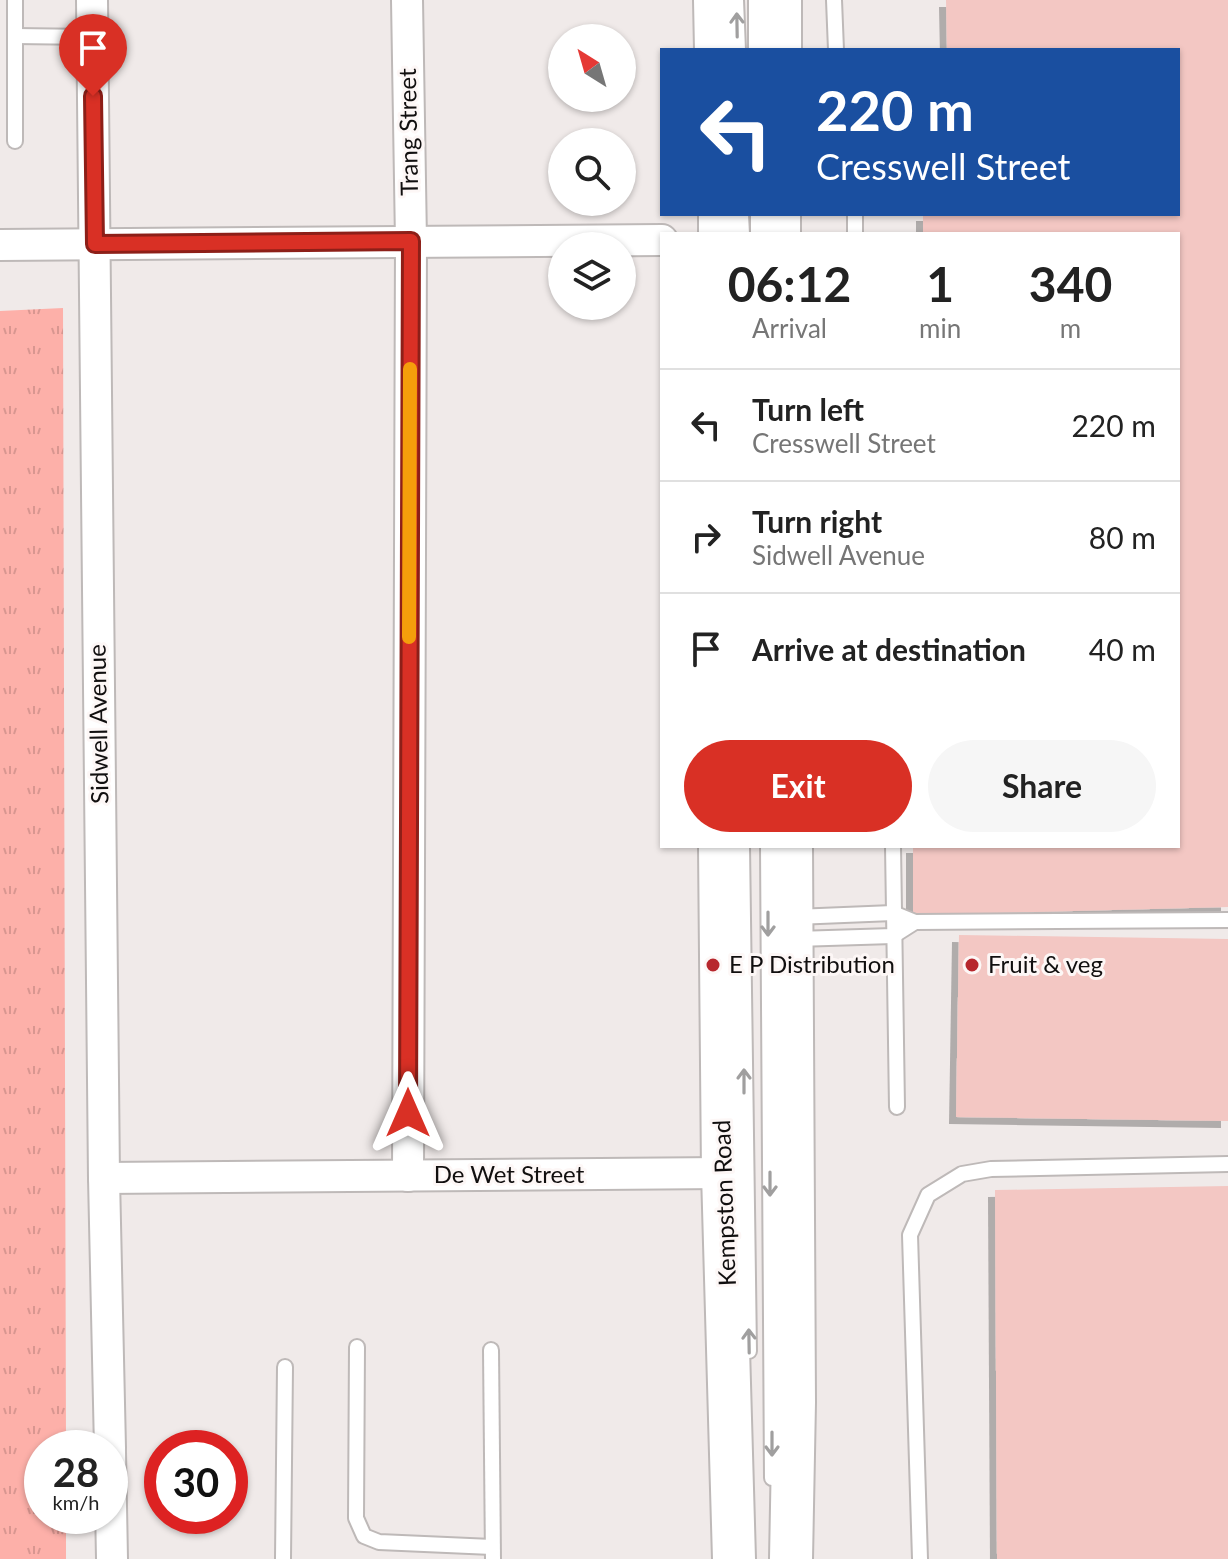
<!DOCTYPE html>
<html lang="en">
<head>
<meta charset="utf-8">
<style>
  body { margin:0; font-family:Lato,sans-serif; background:#f6f6f6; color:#222; height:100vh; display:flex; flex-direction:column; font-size:30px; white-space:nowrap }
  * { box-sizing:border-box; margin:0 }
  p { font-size:26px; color:#767676 }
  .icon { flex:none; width:44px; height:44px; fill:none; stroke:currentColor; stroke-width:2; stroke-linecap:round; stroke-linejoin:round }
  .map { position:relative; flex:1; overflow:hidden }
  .details { position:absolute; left:660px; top:232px; width:520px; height:616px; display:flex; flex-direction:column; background:#fff; border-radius:0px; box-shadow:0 2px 6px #0004 }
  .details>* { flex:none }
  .guide { position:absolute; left:660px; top:48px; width:520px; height:168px; border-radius:0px; box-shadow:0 2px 6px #0004; background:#1a4fa0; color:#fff; overflow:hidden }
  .needle { width:52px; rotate:323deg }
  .tools { position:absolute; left:548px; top:24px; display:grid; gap:16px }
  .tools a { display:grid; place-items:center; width:88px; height:88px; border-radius:50%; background:#fff; box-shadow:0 2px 6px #0004; font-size:40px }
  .speed { position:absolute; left:24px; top:1430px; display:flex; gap:16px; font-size:40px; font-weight:700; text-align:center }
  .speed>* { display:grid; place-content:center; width:104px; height:104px; border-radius:50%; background:#fff; box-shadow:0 2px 6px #0004; line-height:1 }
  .speed small { font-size:20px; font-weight:400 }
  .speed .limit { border:12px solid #d22; background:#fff; color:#111 }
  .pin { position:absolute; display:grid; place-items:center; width:68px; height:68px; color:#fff; margin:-82px -34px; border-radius:50% 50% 50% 0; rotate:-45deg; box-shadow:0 0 8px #0007 }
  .pin .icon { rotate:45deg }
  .me { position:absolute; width:88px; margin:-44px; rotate:0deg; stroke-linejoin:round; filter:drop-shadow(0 0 6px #0008) }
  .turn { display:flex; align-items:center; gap:28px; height:168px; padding:0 24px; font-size:36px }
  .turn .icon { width:104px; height:104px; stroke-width:2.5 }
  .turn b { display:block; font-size:56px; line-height:68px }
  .eta { display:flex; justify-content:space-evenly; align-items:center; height:136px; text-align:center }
  .eta b { font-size:48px; font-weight:700; line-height:56px }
  .button { display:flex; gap:16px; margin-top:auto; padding:16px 24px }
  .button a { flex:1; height:92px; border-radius:48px; background:#d93025; color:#fff; font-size:32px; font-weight:700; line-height:92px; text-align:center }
  .button a+a { background:#f6f6f6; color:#222 }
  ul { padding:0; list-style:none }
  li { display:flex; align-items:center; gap:24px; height:112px; padding:0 24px; border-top:2px solid #e0e0e0 }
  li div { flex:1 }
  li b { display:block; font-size:30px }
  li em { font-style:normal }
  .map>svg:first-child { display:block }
  .park { fill:url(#park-tufts) }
  .building { fill:#f3c7c3; filter:url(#shadow) }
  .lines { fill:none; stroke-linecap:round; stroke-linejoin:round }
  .lane-casing { stroke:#beb9b8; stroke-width:18 }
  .street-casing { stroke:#beb9b8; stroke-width:34 }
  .secondary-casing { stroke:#beb9b8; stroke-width:46 }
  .lane { stroke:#fff; stroke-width:14 }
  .street { stroke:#fff; stroke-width:30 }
  .secondary { stroke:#fff; stroke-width:42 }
  .oneway { stroke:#a09f9f }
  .route-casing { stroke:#8d1f18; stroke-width:20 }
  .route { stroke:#d93025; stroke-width:14 }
  .slow { stroke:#f59e0b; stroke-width:14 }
  .poi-dot { fill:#b7272d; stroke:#fdf7f6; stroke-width:3 }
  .labels { text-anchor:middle; stroke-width:6; stroke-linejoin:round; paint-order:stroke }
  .street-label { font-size:24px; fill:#110f0f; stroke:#fdf7f6 }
  .poi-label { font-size:24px; fill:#110f0f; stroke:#fdf7f6; text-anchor:start }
</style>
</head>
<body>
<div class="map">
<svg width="1228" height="1559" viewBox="0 0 1228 1559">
  <defs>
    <pattern id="park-tufts" width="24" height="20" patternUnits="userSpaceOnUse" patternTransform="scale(2)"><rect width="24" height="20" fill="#fdb0a9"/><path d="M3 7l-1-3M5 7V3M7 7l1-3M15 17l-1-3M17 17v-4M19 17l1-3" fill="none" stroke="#d89690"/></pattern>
    <filter id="shadow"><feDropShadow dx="-7" dy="7" stdDeviation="0" flood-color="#0004"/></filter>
  </defs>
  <rect width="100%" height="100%" fill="#f0eae9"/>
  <!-- park -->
  <path class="park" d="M63 308 66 1448H42V1516H66V1559H0V311Z"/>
  <!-- building -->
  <g class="building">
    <path d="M946 0H1228V907L913 915V846H1178V234H923V214H1178V50H947Z"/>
    <path d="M959 935 1228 939V1121L956 1117Z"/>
    <path d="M1228 1186V1559H997L995 1190Z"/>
  </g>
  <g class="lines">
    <defs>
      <g id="lane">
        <path d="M15 0V141"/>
        <path d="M736 0 738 50"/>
        <path d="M756 0V50"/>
        <path d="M834 0 836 50"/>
        <path d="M15 36 93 37"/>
        <path d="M741 214 742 234"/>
        <path d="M758 214V234"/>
        <path d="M855 214V234"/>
        <path d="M742 846 749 1351"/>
        <path d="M768 846 772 1478"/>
        <path d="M893 846 897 1107"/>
        <path d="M795 917 893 913 915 922 1228 920"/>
        <path d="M796 939 893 936 915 922"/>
        <path d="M357 1347 356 1518 364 1536 379 1542 492 1547"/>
        <path d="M491 1350 493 1559"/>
        <path d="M283 1559 285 1367"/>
        <path d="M920 1559 910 1235 928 1195 962 1174 991 1169 1228 1164"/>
      </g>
      <g id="street">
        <path d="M92 0 104 1178 110 1448"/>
        <path d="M407 0 411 241 408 1176"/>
        <path d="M0 245 662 240"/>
        <path d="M104 1178 723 1173"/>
        <path d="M110 1452 112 1559"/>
      </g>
      <g id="secondary">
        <path d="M715 0 716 50"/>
        <path d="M780 50V0"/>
        <path d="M720 214V234"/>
        <path d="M779 234V214"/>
        <path d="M720 846 723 1173 734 1559"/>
        <path d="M791 1559 794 1402 791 846"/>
      </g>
    </defs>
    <!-- lane casing -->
    <use href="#lane" class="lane-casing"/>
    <!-- street casing -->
    <use href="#street" class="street-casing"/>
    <!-- secondary casing -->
    <use href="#secondary" class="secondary-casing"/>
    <!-- lane -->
    <use href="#lane" class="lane"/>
    <!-- street -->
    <use href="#street" class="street"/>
    <!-- secondary -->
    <use href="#secondary" class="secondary"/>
  </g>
  <!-- one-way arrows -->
  <defs><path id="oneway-shaft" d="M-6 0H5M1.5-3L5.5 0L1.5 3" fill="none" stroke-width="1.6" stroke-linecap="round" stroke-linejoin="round" transform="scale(2)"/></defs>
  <g class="oneway">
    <use href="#oneway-shaft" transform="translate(737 25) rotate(-91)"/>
    <use href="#oneway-shaft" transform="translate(768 924) rotate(90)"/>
    <use href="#oneway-shaft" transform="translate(744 1081) rotate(-90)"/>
    <use href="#oneway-shaft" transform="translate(770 1184) rotate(90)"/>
    <use href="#oneway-shaft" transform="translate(749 1341) rotate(-91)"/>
    <use href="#oneway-shaft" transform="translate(772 1444) rotate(90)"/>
  </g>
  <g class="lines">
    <defs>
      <path id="route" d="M93 96 95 244 411 241 408 1113"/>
    </defs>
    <!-- route casing -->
    <use href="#route" class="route-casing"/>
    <!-- route -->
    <use href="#route" class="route"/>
    <!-- slow -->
    <path class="slow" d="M409 637 410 369"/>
  </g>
  <!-- markers -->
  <g class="poi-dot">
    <circle cx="713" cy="965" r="8"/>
    <circle cx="972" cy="965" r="8"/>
  </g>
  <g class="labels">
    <!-- street labels -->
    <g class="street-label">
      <text transform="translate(409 132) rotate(-91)" y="8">Trang Street</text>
      <text transform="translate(99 724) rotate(-91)" y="8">Sidwell Avenue</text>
      <text x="509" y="1183">De Wet Street</text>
      <text transform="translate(725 1203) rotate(-92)" y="8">Kempston Road</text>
    </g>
    <!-- poi labels -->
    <g class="poi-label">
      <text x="729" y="973">E P Distribution</text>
      <text x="988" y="973">Fruit &amp; veg</text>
    </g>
  </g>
</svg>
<div class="tools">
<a><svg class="needle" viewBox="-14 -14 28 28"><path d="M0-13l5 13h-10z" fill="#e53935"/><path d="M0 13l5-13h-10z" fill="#767676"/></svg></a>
<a><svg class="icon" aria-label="search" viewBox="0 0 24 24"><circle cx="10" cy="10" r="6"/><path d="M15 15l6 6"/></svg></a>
<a><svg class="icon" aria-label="layers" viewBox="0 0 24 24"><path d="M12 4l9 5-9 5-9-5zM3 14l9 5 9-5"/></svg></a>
</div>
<div class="speed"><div>28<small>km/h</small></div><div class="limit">30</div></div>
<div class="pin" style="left:93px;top:96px;background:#d93025"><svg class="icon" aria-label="arrive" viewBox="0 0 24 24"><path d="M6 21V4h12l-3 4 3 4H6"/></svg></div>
<svg class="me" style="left:408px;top:1113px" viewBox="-20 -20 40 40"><path d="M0-17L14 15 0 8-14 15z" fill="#d93025" stroke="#fff" stroke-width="4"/></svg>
<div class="guide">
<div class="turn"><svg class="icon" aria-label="left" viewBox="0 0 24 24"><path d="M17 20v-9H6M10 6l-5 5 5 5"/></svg><div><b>220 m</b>Cresswell Street</div></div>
</div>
<section class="details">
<div class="eta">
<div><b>06:12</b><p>Arrival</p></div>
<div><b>1</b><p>min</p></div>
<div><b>340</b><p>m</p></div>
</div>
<ul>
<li><svg class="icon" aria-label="left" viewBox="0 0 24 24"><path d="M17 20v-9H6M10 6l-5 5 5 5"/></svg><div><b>Turn left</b><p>Cresswell Street</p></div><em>220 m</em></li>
<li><svg class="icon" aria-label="right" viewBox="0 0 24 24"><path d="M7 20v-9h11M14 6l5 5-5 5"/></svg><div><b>Turn right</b><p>Sidwell Avenue</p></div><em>80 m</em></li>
<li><svg class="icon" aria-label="arrive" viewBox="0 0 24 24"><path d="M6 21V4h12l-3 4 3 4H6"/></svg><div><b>Arrive at destination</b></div><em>40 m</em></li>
</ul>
<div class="button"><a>Exit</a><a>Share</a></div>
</section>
</div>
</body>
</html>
